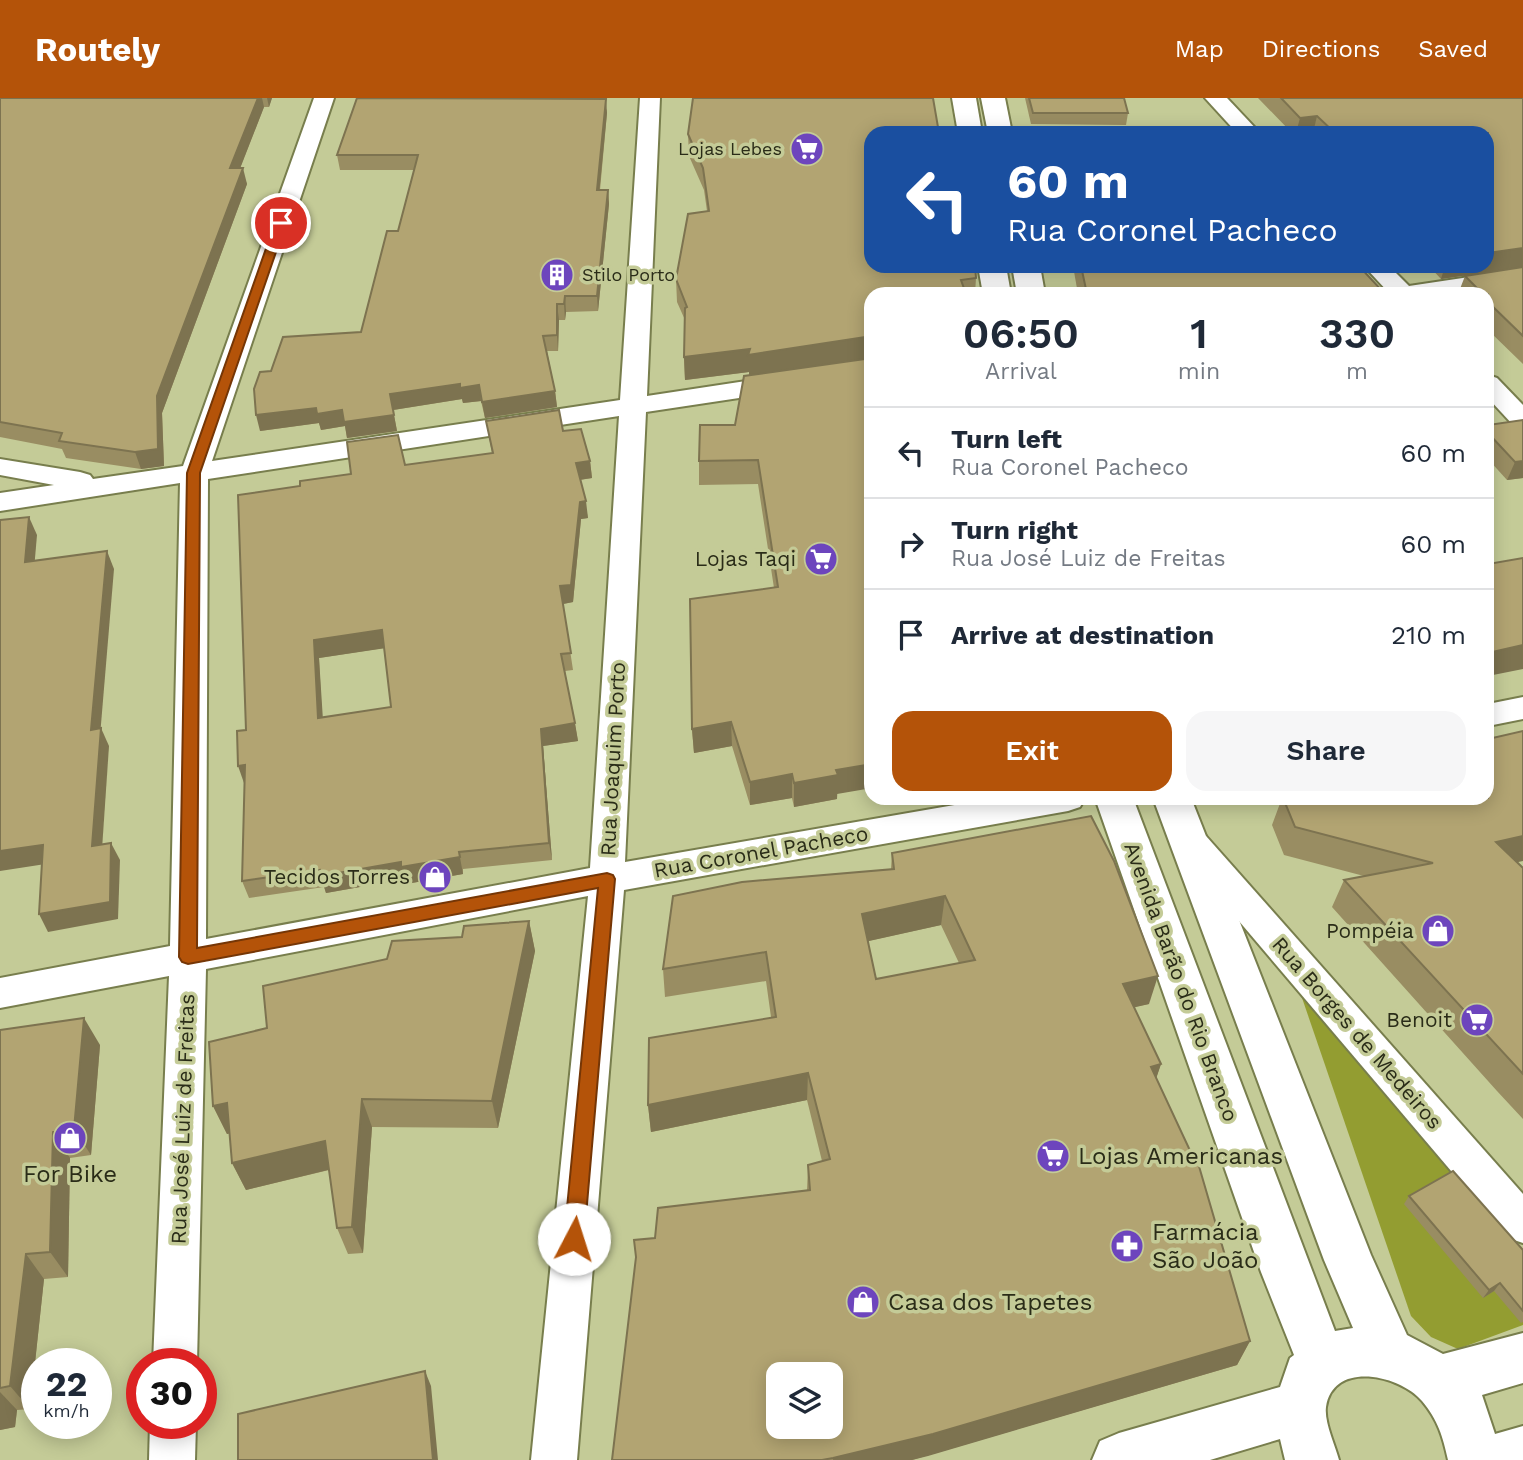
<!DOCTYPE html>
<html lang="en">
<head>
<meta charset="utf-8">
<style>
  body { margin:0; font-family:"Work Sans",sans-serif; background:#f6f6f7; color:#1f2937; height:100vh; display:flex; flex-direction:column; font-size:26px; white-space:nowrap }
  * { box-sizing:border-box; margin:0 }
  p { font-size:23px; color:#747a83 }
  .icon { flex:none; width:38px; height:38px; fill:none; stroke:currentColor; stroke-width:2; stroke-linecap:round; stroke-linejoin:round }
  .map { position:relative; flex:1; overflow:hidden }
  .details { position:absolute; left:864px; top:189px; width:630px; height:518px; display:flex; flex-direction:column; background:#fff; border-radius:21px; box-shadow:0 4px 18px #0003 }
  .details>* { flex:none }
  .hud { position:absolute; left:864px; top:28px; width:630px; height:147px; border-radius:21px; box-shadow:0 4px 18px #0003; background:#1a4fa0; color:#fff; overflow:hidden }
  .fabs { position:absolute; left:766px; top:1264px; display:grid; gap:14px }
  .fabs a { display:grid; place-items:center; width:77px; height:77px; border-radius:14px; background:#fff; box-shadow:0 4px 18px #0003; font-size:35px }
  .speed { position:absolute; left:21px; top:1250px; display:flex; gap:14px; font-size:35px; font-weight:700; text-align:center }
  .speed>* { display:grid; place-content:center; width:91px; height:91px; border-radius:50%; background:#fff; box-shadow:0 4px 18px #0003; line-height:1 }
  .speed small { font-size:18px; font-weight:400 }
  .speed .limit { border:10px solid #d22; background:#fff; color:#111 }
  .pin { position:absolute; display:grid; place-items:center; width:60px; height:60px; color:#fff; margin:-30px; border:4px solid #fff; border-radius:50%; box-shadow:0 2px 7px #0007 }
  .me { position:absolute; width:77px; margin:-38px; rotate:5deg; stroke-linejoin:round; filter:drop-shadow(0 0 5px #0008) }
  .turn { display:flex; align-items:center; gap:24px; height:147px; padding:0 28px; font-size:32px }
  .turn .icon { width:91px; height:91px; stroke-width:2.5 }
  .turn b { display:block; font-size:49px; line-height:60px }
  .eta { display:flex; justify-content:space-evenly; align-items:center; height:119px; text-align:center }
  .eta b { font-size:42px; font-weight:600; line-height:49px }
  .cta { display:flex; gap:14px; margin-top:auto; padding:14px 28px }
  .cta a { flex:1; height:80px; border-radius:21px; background:#b45309; color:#fff; font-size:28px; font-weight:600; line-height:80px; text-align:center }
  .cta a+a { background:#f6f6f7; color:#1f2937 }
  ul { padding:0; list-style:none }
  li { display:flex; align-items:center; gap:21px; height:91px; padding:0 28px; border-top:2px solid #e0e1e3 }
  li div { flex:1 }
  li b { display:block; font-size:26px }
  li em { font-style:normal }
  header { display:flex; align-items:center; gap:42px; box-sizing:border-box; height:98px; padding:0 35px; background:#b45309; color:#fff }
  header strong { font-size:33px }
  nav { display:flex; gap:38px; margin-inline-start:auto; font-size:24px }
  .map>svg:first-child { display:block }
  .green { fill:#939d31 }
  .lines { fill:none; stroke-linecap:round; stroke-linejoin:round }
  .street-casing { stroke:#787e4d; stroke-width:4 }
  .secondary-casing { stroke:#787e4d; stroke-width:4 }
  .street { fill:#fff; fill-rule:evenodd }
  .secondary { fill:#fff; fill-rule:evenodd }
  .wall { fill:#998d62; fill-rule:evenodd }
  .shaded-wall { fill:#7d7350 }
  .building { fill:#b2a472; stroke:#7d7350; stroke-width:2; fill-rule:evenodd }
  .route { fill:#b45309; stroke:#753606; stroke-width:2 }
  .labels { text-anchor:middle; stroke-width:7; stroke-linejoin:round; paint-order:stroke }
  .far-poi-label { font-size:18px; fill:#2a2c18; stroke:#c4cb97; text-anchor:end }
  .poi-label { font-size:21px; fill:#2a2c18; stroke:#c4cb97; text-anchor:end }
  .street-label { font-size:21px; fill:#2a2c18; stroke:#c4cb97 }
  .near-poi-label { font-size:24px; fill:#2a2c18; stroke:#c4cb97; text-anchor:start }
</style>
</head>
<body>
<header>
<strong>Routely</strong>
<nav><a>Map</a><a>Directions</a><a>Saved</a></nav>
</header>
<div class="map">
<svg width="1523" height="1362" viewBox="0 0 1523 1362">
  <rect width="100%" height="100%" fill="#c4cb97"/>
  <!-- green -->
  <path class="green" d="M1300 894 1523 1155V1227L1458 1251 1431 1239 1411 1218Z"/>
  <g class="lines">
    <defs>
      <g id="street">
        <path d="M314 0H334L212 363 620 302 640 0H660L647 298 872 264V280L646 314 625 764 995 700H1085L1080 709 1068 713 624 792 577 1362H531L588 798 206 871 197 1265H153L169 878 0 910V880L170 848 180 385 0 413V395L54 387 0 377V361L80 374 90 377 93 381 183 368ZM619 318 590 770 206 841 208 381Z"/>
        <path d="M1205 0H1227L1260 35H1237Z"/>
        <path d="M1364 168H1389L1409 188 1523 171V185L1452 196H1390Z"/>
        <path d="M1488 277 1497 280 1523 307V330L1514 328 1488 300Z"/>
        <path d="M1523 599V621L1488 628V606Z"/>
        <path d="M1194 734 1206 738 1523 1096V1145L1508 1140 1182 756 1177 747 1182 738Z"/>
        <path d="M150 1325H196L195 1362H149Z"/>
      </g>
      <g id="secondary">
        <path d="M952 0H976L982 35H958Z"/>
        <path d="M981 0H1005L1012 35H988Z"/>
        <path d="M978 168H1006L1011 196H983Z"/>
        <path d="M1012 168H1040L1045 196H1017Z"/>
        <path d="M1095 700H1133L1335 1233 1353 1230 1324 1162 1153 700H1191L1371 1157 1407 1237 1443 1256 1523 1235V1285L1482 1297 1495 1336 1523 1328V1362H1448C1443 1339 1438 1322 1422 1303 1400 1277 1333 1262 1326 1309 1324 1324 1335 1347 1339 1362H1285L1280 1341 1210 1362H1092L1100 1343 1119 1335 1280 1289 1290 1260 1294 1257 1261 1174Z"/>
      </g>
    </defs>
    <!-- street casing -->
    <use href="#street" class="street-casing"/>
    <!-- secondary casing -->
    <use href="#secondary" class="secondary-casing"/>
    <!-- street -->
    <use href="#street" class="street"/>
    <!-- secondary -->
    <use href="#secondary" class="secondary"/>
  </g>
  <!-- wall -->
  <g class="wall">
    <path d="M0 0H272L269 9H264L240 70 247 86 162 315 164 368 141 371 66 360 62 351 0 339Z"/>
    <path d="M357 0H604L607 15 600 92H608L609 106 598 213 566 214 565 222H559L558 253H547L555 293 557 309 485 320 481 303 463 305 462 301 393 312 397 333 347 340 345 328 321 332 319 325 260 333 361 234 398 133 414 72H340L337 57Z"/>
    <path d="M1025 0H1124L1128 15 1126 27 1031 26Z"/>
    <path d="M1258 0H1523V266L1488 232V196H1458L1465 178 1498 173 1441 181 1429 168H1488V35H1292Z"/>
    <path d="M872 35 976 180 975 196H872L837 701 794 709 792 700 750 707 732 648 694 655 692 631 774 490 758 386 699 387V363L735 327 749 278V274L685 282 684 259 685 222 677 204 676 181 707 113 704 92 689 58 688 36Z"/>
    <path d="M1073 168H1359L1385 196H1078Z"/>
    <path d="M1523 322V380L1507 382 1488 361V327Z"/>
    <path d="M486 323 563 333 590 363 592 380 580 382 588 420 581 421 573 504 563 506 573 572 565 573 578 643 543 648 552 762 463 771V776L406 786 405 781 326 795 324 789 249 800 242 783 246 632 300 388 405 367 492 355ZM384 550 391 609 322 620 319 560Z"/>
    <path d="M1282 700 1517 764 1523 770V1021L1497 993 1332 809 1344 782 1364 778 1284 757 1272 727Z"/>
    <path d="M892 755 1149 906 1134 909 1161 966 1156 980 1250 1243 1237 1267 912 1362H612L655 1140 807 1093 808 1067 822 1063 807 1002 651 1034 648 1007 771 919 766 883 665 899 663 871 891 771ZM941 827 959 865 876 881 868 843Z"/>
    <path d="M529 823 535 853 498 1030 372 1029 363 1155 348 1156 337 1130 329 1072 246 1092 232 1065 230 1035 227 1036 213 1008 267 930 387 861 462 839Z"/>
    <path d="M0 932 100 947 91 1057 70 1060 68 1179 44 1181 30 1311 17 1312 15 1329 0 1332Z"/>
    <path d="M1409 1098 1523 1152V1224L1521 1225 1494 1193 1483 1200 1404 1106Z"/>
  </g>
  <!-- shaded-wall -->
  <g class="shaded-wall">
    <path d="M258 0H262L264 9 234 86 230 70Z"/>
    <path d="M267 0H272L269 9Z"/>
    <path d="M606 1 607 15 598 107 597 92Z"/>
    <path d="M1317 18 1313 35H1296L1300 20Z"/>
    <path d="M243 70 247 86 162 315 164 368 141 371 135 354Z"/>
    <path d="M608 92 609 106 598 213 597 198Z"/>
    <path d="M1523 150V169L1441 181 1445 168H1488V155Z"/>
    <path d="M565 198 566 214 565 222 564 206Z"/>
    <path d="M557 206 559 222 558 253 557 237Z"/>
    <path d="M872 238V261L749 280V274L685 282 684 259 750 251Z"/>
    <path d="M460 286 479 287 481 303 463 305 462 301 393 312 390 296Z"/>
    <path d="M555 293 557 309 485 320 482 304Z"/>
    <path d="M316 310 394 317 397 333 347 340 345 328 321 332 319 325 260 333 256 317Z"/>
    <path d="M590 363 592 380 578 382 576 365Z"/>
    <path d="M1523 363V380L1507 382 1515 364Z"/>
    <path d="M586 403 588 420 581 421 573 504 563 506 560 488 580 404Z"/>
    <path d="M29 419 37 437 33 483 25 464Z"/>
    <path d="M107 453 114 471 99 650 91 632Z"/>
    <path d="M382 532 386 550 319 560 324 638 318 620 314 542Z"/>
    <path d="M1523 547V571L1488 578V555Z"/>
    <path d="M731 624 732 648 694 655 692 631Z"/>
    <path d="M575 625 578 643 543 648 552 762 549 745 541 631Z"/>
    <path d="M101 630 109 648 101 766 92 748Z"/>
    <path d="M872 666V690L837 696V701L794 709V685L836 672Z"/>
    <path d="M245 667 251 684 244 685 238 668Z"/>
    <path d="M792 676V700L750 707V684Z"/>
    <path d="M1523 738V763L1481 772 1496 744Z"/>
    <path d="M111 745 120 762 118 821 48 834 39 816Z"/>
    <path d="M43 747 52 765 0 773V753Z"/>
    <path d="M459 754 463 776 406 786 405 781 326 795 321 778Z"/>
    <path d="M945 798 941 827 860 845 862 816Z"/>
    <path d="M529 823 535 853 498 1030 492 1003Z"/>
    <path d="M1158 878 1149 906 1114 914 1123 886Z"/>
    <path d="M84 920 100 947 91 1057 74 1031Z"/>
    <path d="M1161 966 1152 993 1151 969Z"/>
    <path d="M808 975 807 1002 651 1034 648 1007Z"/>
    <path d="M362 1001 372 1029 363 1155 352 1129Z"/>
    <path d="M227 1005 241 1033 227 1036 213 1008Z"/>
    <path d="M53 1034 70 1060 68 1179 50 1154Z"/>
    <path d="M325 1043 336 1070 246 1092 232 1065Z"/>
    <path d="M26 1156 44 1181 30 1311 10 1288Z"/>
    <path d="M1500 1185 1494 1193 1483 1200 1489 1192Z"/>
    <path d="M1250 1243 1237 1267 928 1358 912 1362H833V1360Z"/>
    <path d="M425 1273 431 1288 438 1362H433Z"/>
    <path d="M0 1294 17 1312 15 1329 0 1332Z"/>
  </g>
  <!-- building -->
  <g class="building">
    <path d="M0 0H258L230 70H243L157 298 158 351 135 354 59 343 62 335 0 324Z"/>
    <path d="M357 0 606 1 597 92H608L597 198H565L564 206H557V237L543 238 555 293 482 304 479 287 460 290V286L390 296 394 317 344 324 342 312 317 316 316 310 256 317 254 291 260 274 271 273 283 239 361 234 387 133H398L418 57H337Z"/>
    <path d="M693 0H933L939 35H872V168H975L976 180 961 182 966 196H872V238L748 257 750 251 684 259 685 210 687 209 676 181 688 116 709 113 703 70 688 36Z"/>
    <path d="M1029 0H1124L1128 15H1033Z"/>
    <path d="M1281 0H1523V150L1488 155V35H1335L1317 18 1300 20Z"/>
    <path d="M1081 168H1359L1385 196H1087Z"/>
    <path d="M1523 169V238L1488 204V196H1479L1478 195 1481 194 1465 178Z"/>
    <path d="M872 260V666L836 672 838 677 794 685 792 676 750 684 731 624 692 631 690 501 778 489 758 362 699 363 700 327H735L744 278Z"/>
    <path d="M559 312 563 333 581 331 590 363 576 365 586 403 580 404 571 487 560 488 571 555 561 556 575 625 541 631 549 745 459 754 460 759 401 769V764L321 778 320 772 242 783 245 667 238 668 237 633 246 632 238 397 300 388V383L351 376 347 344 398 337 405 367 493 355 486 323ZM382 532 391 609 318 620 314 542Z"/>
    <path d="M1523 322V363L1515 364 1488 335V327Z"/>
    <path d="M29 419 25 464 107 453 91 632 101 630 92 748 111 745 110 804 39 816 43 747 0 753V422Z"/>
    <path d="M1523 460V547L1488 555V466Z"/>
    <path d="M1523 633V738L1496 744 1523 770V976L1344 782 1433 765 1295 729 1283 700H1488V641Z"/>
    <path d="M1091 718 1114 763 1158 878 1123 886 1161 966 1151 969 1193 1059 1196 1058 1250 1243 933 1336 833 1360 822 1362H612L636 1159 634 1142 655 1140 658 1110 810 1092 808 1067 830 1061 808 975 648 1007 649 940 776 919 766 854 663 871 673 798 742 784 894 771 892 755ZM945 798 975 862 876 881 862 816ZM779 1276H831V1328H779Z"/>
    <path d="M529 823 492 1003 362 1001 352 1129 337 1130 325 1043 232 1065 227 1005 213 1008 209 944 267 930 263 888 387 861 392 843 462 839 464 828Z"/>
    <path d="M84 920 74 1031 53 1034 50 1154 26 1156 10 1288 0 1290V932Z"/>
    <path d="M1453 1073 1523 1152V1213L1500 1185 1489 1192 1409 1098Z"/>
    <path d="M425 1273 433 1362H238V1316Z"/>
  </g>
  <!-- route -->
  <path class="route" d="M281 122 286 125 200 375 197 850 607 775 613 777 615 781 584 1141 581 1147 574 1150 567 1147 564 1141 598 790 188 866 182 864 179 859 187 375 275 125Z"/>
  <!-- icons -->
  <defs>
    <symbol id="supermarket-disc" viewBox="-11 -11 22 22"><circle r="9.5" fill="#6d45bd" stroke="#c4cb97"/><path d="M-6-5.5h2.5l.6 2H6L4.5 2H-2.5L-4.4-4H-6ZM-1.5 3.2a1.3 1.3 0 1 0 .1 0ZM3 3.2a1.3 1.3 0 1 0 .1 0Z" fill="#fff"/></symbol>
    <symbol id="building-disc" viewBox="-11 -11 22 22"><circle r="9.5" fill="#6d45bd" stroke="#c4cb97"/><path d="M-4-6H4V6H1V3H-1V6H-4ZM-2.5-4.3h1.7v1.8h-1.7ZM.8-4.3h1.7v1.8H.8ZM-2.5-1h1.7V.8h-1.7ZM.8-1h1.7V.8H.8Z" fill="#fff"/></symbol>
    <symbol id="shop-disc" viewBox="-11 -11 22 22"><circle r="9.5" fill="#6d45bd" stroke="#c4cb97"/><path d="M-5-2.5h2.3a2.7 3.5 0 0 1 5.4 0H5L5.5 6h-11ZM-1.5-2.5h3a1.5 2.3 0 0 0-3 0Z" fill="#fff"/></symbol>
    <symbol id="pharmacy-disc" viewBox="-11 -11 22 22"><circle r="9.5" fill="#6d45bd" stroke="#c4cb97"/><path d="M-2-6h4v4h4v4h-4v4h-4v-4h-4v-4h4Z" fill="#fff"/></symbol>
  </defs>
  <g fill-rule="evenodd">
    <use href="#supermarket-disc" x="788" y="32" width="38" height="38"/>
    <use href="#building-disc" x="538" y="158" width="38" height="38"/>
    <use href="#supermarket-disc" x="802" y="442" width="38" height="38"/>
    <use href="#shop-disc" x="416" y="760" width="38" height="38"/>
    <use href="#shop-disc" x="1419" y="814" width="38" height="38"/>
    <use href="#supermarket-disc" x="1458" y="903" width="38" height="38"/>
    <use href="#shop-disc" x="51" y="1021" width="38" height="38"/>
    <use href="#supermarket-disc" x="1034" y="1039" width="38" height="38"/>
    <use href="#pharmacy-disc" x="1108" y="1129" width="38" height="38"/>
    <use href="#shop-disc" x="844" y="1185" width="38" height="38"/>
  </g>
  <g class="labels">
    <!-- far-poi labels -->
    <g class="far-poi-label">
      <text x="782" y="57">Lojas Lebes</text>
      <text x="582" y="183" text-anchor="start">Stilo Porto</text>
    </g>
    <!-- poi labels -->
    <g class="poi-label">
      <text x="796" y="468">Lojas Taqi</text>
      <text x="410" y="786">Tecidos Torres</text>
      <text x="1414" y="840">Pompéia</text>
      <text x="1452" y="929">Benoit</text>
    </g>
    <!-- street labels -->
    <g class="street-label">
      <text transform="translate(613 661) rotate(-87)" y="7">Rua Joaquim Porto</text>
      <text transform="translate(761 754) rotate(-10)" y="7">Rua Coronel Pacheco</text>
      <text transform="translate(1181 884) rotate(70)" y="7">Avenida Barão do Rio Branco</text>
      <text transform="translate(1357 935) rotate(49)" y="7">Rua Borges de Medeiros</text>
      <text transform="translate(183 1021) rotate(-88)" y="7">Rua José Luiz de Freitas</text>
    </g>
    <!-- near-poi labels -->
    <g class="near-poi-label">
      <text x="1078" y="1066">Lojas Americanas</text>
      <text x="70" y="1084" text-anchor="middle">For Bike</text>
      <text x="1152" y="1142">Farmácia<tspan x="1152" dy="28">São João</tspan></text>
      <text x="888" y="1212">Casa dos Tapetes</text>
    </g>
  </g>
</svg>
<div class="fabs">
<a><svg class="icon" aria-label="layers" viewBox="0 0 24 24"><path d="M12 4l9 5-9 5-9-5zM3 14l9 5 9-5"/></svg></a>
</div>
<div class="speed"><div>22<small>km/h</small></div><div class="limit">30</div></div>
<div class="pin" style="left:281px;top:125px;background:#d93025"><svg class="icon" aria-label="arrive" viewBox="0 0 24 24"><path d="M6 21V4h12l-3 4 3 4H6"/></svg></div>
<svg class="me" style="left:574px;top:1141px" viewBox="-20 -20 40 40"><circle r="19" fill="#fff"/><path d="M0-13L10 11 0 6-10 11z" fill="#b45309"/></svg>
<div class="hud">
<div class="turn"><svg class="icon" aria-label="left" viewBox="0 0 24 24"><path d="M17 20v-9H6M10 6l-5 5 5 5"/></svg><div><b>60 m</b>Rua Coronel Pacheco</div></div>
</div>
<section class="details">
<div class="eta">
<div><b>06:50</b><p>Arrival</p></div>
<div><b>1</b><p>min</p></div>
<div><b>330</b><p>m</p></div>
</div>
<ul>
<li><svg class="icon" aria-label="left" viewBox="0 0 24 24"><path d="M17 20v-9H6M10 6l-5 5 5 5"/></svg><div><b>Turn left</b><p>Rua Coronel Pacheco</p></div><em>60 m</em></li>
<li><svg class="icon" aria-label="right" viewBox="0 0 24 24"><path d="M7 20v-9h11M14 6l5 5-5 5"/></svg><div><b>Turn right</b><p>Rua José Luiz de Freitas</p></div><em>60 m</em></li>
<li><svg class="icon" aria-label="arrive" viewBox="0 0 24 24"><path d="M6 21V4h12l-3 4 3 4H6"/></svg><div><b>Arrive at destination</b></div><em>210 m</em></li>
</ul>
<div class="cta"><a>Exit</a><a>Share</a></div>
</section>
</div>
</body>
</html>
